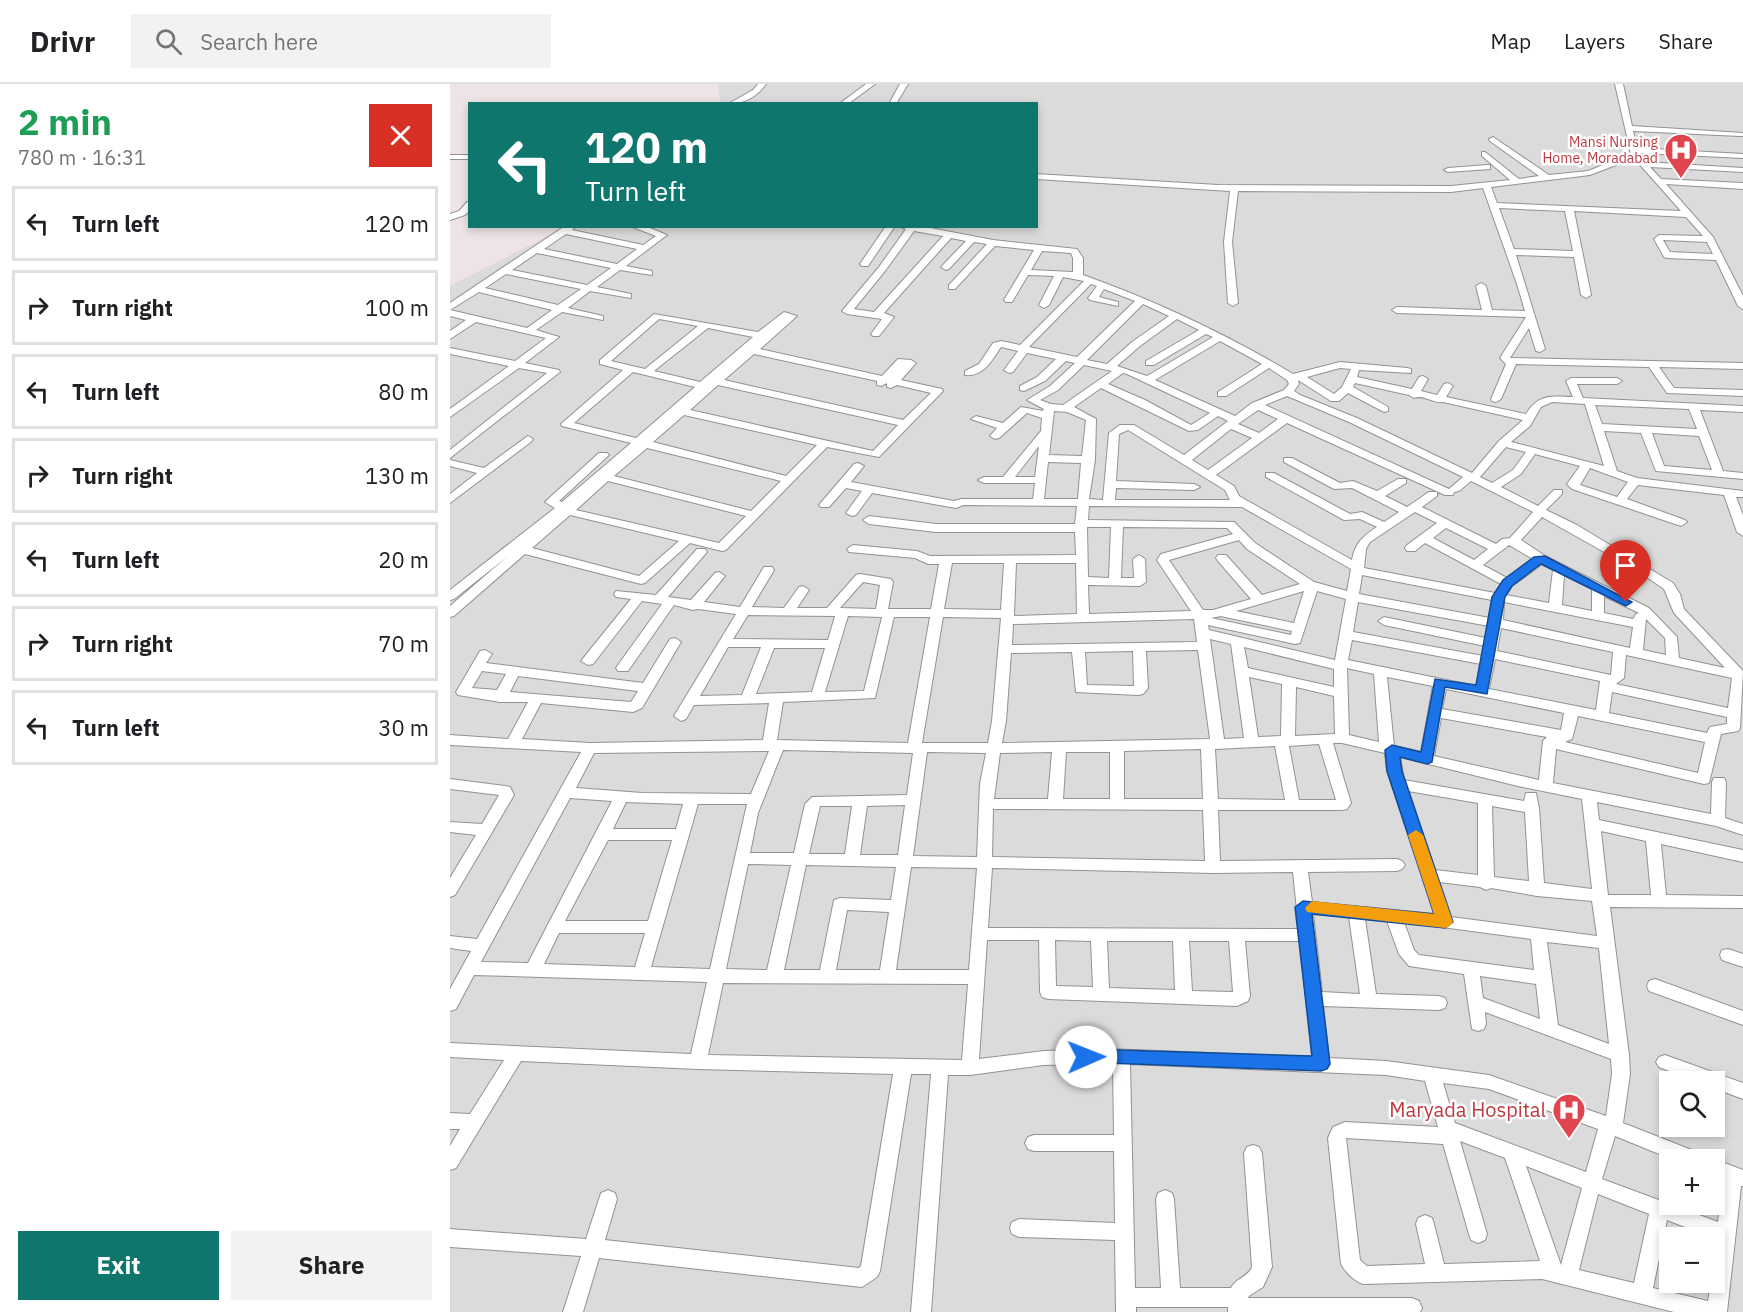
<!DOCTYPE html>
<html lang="en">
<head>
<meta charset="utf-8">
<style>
  body { margin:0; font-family:"IBM Plex Sans",sans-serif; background:#f2f2f2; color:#202124; height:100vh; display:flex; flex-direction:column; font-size:22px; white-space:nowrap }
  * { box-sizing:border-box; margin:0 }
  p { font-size:20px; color:#757577 }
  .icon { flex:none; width:33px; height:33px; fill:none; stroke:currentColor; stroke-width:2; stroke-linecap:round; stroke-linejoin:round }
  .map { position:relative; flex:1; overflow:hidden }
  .side { display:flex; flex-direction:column; background:#fff; width:450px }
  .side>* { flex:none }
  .hud { position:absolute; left:18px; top:18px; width:570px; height:126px; border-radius:0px; box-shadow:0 3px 9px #0003; background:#0f766e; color:#fff; overflow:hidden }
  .controls { position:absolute; left:1209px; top:987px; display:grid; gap:12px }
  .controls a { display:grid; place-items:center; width:66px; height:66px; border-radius:0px; background:#fff; box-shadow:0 3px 9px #0003; font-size:30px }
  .pin { position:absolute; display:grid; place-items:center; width:51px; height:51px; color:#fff; margin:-62px -26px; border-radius:50% 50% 50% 0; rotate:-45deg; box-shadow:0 0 6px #0007 }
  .pin .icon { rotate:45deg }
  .me { position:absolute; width:66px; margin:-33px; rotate:89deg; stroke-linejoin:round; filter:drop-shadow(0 0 4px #0008) }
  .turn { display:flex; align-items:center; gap:21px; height:126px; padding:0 18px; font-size:27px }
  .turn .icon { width:78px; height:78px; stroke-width:2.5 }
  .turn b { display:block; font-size:42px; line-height:51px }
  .round { display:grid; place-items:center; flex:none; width:63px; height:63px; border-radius:0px; background:#f2f2f2 }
  .headline { display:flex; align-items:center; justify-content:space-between; height:102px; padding:0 18px }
  h1 { font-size:36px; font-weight:700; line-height:45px; color:#1e9e55 }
  .cta { display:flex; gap:12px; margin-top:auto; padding:12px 18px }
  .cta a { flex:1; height:69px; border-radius:0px; background:#0f766e; color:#fff; font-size:24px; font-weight:700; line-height:69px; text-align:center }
  .cta a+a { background:#f2f2f2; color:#202124 }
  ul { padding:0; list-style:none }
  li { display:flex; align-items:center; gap:18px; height:75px; margin:0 12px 9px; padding:0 6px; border:3px solid #e0e0e0; border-radius:0px }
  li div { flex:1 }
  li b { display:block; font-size:22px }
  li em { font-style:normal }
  header { display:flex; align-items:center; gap:36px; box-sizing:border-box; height:84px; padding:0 30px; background:#fff; border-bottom:2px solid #e0e0e0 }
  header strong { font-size:28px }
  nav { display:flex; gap:33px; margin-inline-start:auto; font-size:21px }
  .search { width:420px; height:54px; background:#f2f2f2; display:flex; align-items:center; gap:15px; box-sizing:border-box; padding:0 21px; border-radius:0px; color:#757577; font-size:22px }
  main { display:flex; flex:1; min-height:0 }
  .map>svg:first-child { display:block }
  .residential { fill:#dcdbdc; fill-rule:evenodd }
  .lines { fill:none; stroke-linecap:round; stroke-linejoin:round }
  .minor-casing { stroke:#929292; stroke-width:2 }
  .minor { fill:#fff; fill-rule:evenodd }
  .route { fill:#1a73e8; stroke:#114b97; stroke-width:1.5 }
  .slow { fill:#f59e0b }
  .labels { text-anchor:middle; stroke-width:5; stroke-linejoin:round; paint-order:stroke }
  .far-health-label { font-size:14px; fill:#be3a42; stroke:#fff; text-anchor:end }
  .near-health-label { font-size:20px; fill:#be3a42; stroke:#fff; text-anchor:end }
</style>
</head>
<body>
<header>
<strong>Drivr</strong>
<div class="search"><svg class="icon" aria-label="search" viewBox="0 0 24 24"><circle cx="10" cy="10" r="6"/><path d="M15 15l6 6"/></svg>Search here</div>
<nav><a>Map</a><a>Layers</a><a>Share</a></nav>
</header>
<main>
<section class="side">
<div class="headline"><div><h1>2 min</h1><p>780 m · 16:31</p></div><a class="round" style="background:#d93025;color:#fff"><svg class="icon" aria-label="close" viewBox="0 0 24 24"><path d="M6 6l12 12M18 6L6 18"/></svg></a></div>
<ul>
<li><svg class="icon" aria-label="left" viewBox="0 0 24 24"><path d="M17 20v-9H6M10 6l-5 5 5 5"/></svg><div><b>Turn left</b></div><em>120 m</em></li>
<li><svg class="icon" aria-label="right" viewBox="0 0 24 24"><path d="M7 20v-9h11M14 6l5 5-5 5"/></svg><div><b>Turn right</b></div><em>100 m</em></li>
<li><svg class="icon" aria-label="left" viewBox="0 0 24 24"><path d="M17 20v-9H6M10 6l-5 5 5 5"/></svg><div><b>Turn left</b></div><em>80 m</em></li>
<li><svg class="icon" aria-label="right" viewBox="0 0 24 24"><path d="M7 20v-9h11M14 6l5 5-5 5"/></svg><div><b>Turn right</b></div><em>130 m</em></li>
<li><svg class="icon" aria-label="left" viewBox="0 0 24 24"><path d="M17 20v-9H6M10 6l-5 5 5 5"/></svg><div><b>Turn left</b></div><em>20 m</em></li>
<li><svg class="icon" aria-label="right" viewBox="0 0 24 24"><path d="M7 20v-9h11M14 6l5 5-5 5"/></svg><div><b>Turn right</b></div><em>70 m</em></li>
<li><svg class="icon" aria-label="left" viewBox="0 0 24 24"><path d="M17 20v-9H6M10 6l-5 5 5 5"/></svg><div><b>Turn left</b></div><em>30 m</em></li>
</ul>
<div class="cta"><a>Exit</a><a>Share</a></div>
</section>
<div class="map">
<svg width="1293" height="1228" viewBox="0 0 1293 1228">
  <rect width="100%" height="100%" fill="#eee4e6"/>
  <!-- residential -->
  <path class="residential" d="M268 0H1293V1228H0V202L115 143 586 142V20L270 19ZM1220 998H1264V1042H1220ZM1220 1076H1264V1120H1220ZM1220 1154H1264V1198H1220Z"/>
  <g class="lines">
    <defs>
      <g id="minor">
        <path d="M308 0H316C307 13 293 20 278 20L303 6Z"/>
        <path d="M416 0H425L398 20H389Z"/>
        <path d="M450 0H458L446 20H439Z"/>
        <path d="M1165 0H1173L1182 42 1293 49V52H1290L1183 47 1187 64 1293 70V74L1188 69 1195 78 1293 84V88L1200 83 1211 95 1293 99V105L1216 100 1263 153 1293 212V225L1288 222 1266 176 1217 174 1214 173 1204 155 1209 151 1253 152 1236 133 1124 127 1141 211 1136 214 1131 211 1124 173 1066 171 1095 265 1090 268 1086 267 1079 244 1060 274 1293 279V285L1209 283 1224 304 1293 306V312L1217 309 1199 283 1066 280 1051 315 1046 318 1042 317 1041 315 1056 280 1050 274 1076 233 947 229 942 226 947 223 1032 226 1026 202 1031 199 1036 202 1042 226 1075 227 1067 200 1033 104 1001 108 788 107 782 158 788 219 783 222 778 219 774 158 780 107 586 95V90L768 101 1001 102 1060 96 1032 72V68H1035L1069 95 1089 92 1040 57 1039 55 1043 53 1099 91 1138 87 1181 70ZM1184 74 1231 127 1047 119 1041 103 1140 91ZM1049 124 1115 127 1123 167 1064 165ZM1213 156 1257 158 1263 170 1220 168Z"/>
        <rect x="0" y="71" width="20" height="4"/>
        <path d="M1037 81H1040V85L998 88 994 86 998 84Z"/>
        <path d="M17 118H20V126L15 131 0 136V130L9 127Z"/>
        <path d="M115 142H126L122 146 193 161 206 152 180 142H195L217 151 176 182 202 187V191L170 186 147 203 181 210V214L140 207 118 224 153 232V236L112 228 86 246 109 253 75 279 109 286 110 288 0 374V366L97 289 69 284 0 333V325L59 282 0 270V264L65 277 96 254 26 238 0 255V247L16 236 0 232V226L77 244 102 226 29 208 0 226V219ZM116 150 187 165 167 180 94 165ZM87 169 161 184 137 201 62 186ZM56 190 131 205 108 221 35 204Z"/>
        <path d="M436 142H445L418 182H412L410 180Z"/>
        <path d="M449 142H470L543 156 627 165 633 174V191C706 217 776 250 843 290L890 278 957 284 961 285V289L909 286 907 293 962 305 969 293 973 292 978 295 971 307 987 311 994 300 998 299 1003 302 996 313 1076 330C1088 310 1101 312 1123 313L1116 297 1121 294H1167L1172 297 1167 300H1127L1133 314 1293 322V328L1250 326 1273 387 1293 389V395L1206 387 1191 349 1154 347 1167 387 1187 394 1293 407V413H1286L1293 431V452L1287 448 1274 411 1188 401 1177 415 1235 436 1237 438 1231 442 1122 405 1117 400 1130 382 1085 370 1071 390 1051 403 1088 422 1104 406H1112V410L1096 426 1127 441 1223 499 1230 510 1234 525 1293 587 1290 644 1288 647 1271 650 1259 699 1254 700 1106 665 1103 699 1261 730 1262 698 1264 694H1274L1276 698 1275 734 1293 740V751L1266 742 1147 718 1149 736 1293 766V778L1211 760 1216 811 1293 812V824L1160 823 1179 971 1180 990 1173 1039 1252 1070 1255 1076H1224L1165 1052 1152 1095 1268 1138 1273 1095 1264 1091V1076H1262L1264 1075 1293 1086V1102H1291L1277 1228H1224L1092 1195 913 1200C903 1196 896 1189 891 1180L878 1054 883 1043 895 1038 988 1043 975 997 936 991 680 980 685 1204H711L706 1115 708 1109 715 1106 722 1109 724 1115 730 1204H781C786 1194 798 1193 802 1183L794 1069 797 1063 803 1061 809 1063 812 1069 822 1183 813 1203 799 1212 798 1214H962L969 1217 972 1224 970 1228H778V1223H686V1228H666L665 1156 569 1153 562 1150 560 1144 562 1138 569 1135 665 1139 664 1067H584L578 1065 575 1059 578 1053 584 1051H664L663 979 594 981 520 991H498L481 1228H461L481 990H461L430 1187 427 1193 412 1203 149 1174 133 1228H113L131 1172 0 1163V1145L136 1155 151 1109 158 1106 165 1109 167 1115 155 1156 409 1184 411 1182 443 990 248 985 71 977 6 1084 0 1086V1062L10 1045H0V1029L20 1030 54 976 0 973V959L241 970 257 898 24 891 6 925 0 927V905L21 867 0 864V852L27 855 131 668 0 661V651L58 655 78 618H50L8 611 6 608 30 567 35 566 42 570 36 579 193 599 220 555 225 554 231 558 192 624 183 628 91 619 72 655 140 659 313 656 319 619 244 621 236 635 231 637 224 632 286 530 248 525 243 526 224 521 178 587H168L166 584 168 581 212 520 192 517 143 580 138 581 131 577 181 515 166 513 164 510 166 507 206 511 247 465H255L257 468 218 513 241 516 265 489 269 488 275 492 254 518 290 523 314 483H322L324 486 302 523 334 524 349 503 353 502 359 506 347 524H377L406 491 410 490 441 495 443 498 438 525H481L489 480H478L465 474 399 468 397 465 403 461 467 467 480 472 626 471 625 448H486L419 440 413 436 419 432 486 440H625L627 422 513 421 506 424 422 409 406 431 402 432 396 429 412 407 396 404 379 423H371L369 421 404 380 408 379 414 382 401 398 504 417 511 415H583L585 399H534L528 396 534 393H553L591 347 592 334 577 329 549 354 545 355 540 352 547 344 521 335 526 332 553 339 571 323 593 327 594 325 577 316 600 302 625 279 616 277 595 297 574 307 570 306V302L587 293 606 275 577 269 563 288 559 289 554 286 568 267 551 263C542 276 534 293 515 291V287L529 280 543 259 551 257 570 261 634 197 613 193 599 221 594 224 589 221 604 192 578 191 562 218H556L554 216 584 166 545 162 505 205H499V201L537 160 524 158 499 185 496 186 491 183 516 157 501 154 434 229 444 233 429 252H423L421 250 432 235 397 230 392 227 429 183 456 145ZM464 147 493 152 424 228 404 225 435 187ZM592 167 621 169 623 174V188L581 186ZM641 200 647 202 638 214 640 216 668 222V218L649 213 654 205 685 217 627 273 579 263ZM693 220 719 232 682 258 657 280 637 276ZM727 235 749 246 696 277V281H704L756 250 763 253 697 292 667 282 690 262ZM770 257 812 280 768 308V312H776L819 284 837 296 839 300 834 306 802 319 785 332 705 296ZM634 281 662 287 613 321 601 320 590 316 608 306ZM890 284 901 285 892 303 884 310 857 293ZM673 289 677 290 760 329 741 341 695 316 658 300ZM848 296 881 317H889L898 309 934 328 938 327V323L903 303 905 299 959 311 964 314C974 310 983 320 993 318L1073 336 1049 357 1022 389 907 334 850 311 844 307 849 300ZM651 304 739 347 748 346 768 332 778 337 734 371 684 341H670L659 349 653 416 639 415 645 376 646 335 624 323ZM837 312 899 338 1013 393 999 405 815 321ZM1102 318 1135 320 1154 382 1061 358 1080 342 1091 323ZM1145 321 1239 325 1247 345 1152 340ZM808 326 828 335 809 349 788 340ZM604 327 617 328 636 336 632 372 599 371ZM837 339 995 411H1003L1004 408 1009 407 1021 397 1083 428 1060 454 1052 455 1046 460 972 423 987 412V408H979L957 423 935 412 956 399V395H948L927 407 903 397 890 399 842 374H834V378L884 405 902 404 949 428 934 438 912 428 900 430 824 389H816V393L894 436 910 435 927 443C913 452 905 459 902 476L789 412 784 402 766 391ZM781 345 802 354 758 386 742 376ZM678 346 775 406 780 416H665L666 404 744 406 750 403 744 400 666 397 669 350ZM1202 349 1249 352 1262 386 1214 382ZM589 362 585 393H565ZM1056 363 1076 368 1063 386 1042 399 1030 393ZM598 378 631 379 628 415H594ZM1140 384 1178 398 1167 413 1130 401ZM639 422 792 423 901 485 897 507 864 498 805 459 784 438 638 436ZM965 428 987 439 957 461 955 464 957 467H965L975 459 1051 500 1045 509 914 484 916 465 920 458ZM1092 433 1188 487 1214 505 1224 529 1275 584 1229 574 1227 553 1199 524 1095 472 1071 456ZM637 443H661L659 494 638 493ZM673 443 777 444 783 450 711 470 707 476 741 527 639 530 638 501 690 502 696 498 695 475 689 471 683 475 684 494H671ZM996 444 1038 465 1024 476 983 454ZM789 456 797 465 850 500 812 511 776 471H768L766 474 768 477 801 515 763 526H753L719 476ZM1059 461 1083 475 1057 494 1033 481ZM502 479H554L551 526 494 525ZM566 479H626L627 530 564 532ZM1092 480 1103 486 1099 519 1056 511 1062 502ZM912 491 1042 516 1040 534 909 510ZM1114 491 1142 505V527L1112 521ZM413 498 430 501 426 525 390 524ZM854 507 844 539 786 527ZM867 507 896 515 885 576 759 546 758 541 845 560 850 559ZM1154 512 1189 529 1186 530 1183 535 1154 529ZM908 518 1039 542 1036 554 934 533 928 537 934 541 1035 562 1033 572 903 548ZM1054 518 1183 543 1180 564 1053 536ZM298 531 385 532 378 556 283 555ZM398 532 432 533 414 607 375 608ZM771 532 775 533 842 547 841 551 761 534ZM444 533H480L458 659 327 656 333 618 425 614ZM493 533 551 534 542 637 538 659H472ZM744 535 747 558 562 561 563 540ZM1196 535 1215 554 1216 571 1193 566ZM1051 544 1163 568 1161 591 1047 567ZM760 555 781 560 794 654 774 655ZM902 556 1031 580 1026 602 898 576ZM278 563H311L292 611 250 612ZM794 563 884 585V603L798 584ZM324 564H375L362 608 306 610ZM748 566 760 655 552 659 556 637 561 569 622 568 626 608 688 611 693 610 698 604 696 567ZM683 567 684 602 637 601 635 568ZM1176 571 1282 594 1278 624 1166 600 1174 594ZM1045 575 1150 597 1146 626 1039 605ZM897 584 924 590 929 658 899 651ZM32 587 56 590 47 606 22 604ZM68 592 188 607 181 618 60 608ZM799 593 832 600 831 652 808 653ZM937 593 983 602 971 668 944 662ZM846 603 884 612 885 650 845 652ZM996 605 1114 629 1111 646 992 625ZM1162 608 1277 633V640L1260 643 1257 649 1159 629ZM1128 632 1255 658 1248 689 1115 658 1122 655ZM991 634 1097 653 1093 657 1089 696 984 672ZM883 659H892L935 669 937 687 985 830 862 818 858 788 947 787 952 785 955 781 952 777 947 775 770 777 768 726H892L897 725 901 719ZM869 660 886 716H849L839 662ZM825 662 835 716 768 715 765 665ZM751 665 753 715H674V667ZM333 666 463 669 457 711 362 713 355 720 344 769H300L308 729ZM319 667 301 710 192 709 126 704 144 669ZM477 668 536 669 530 700 527 773 463 772ZM602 668 598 715H544L550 669ZM616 668H660V715H613ZM950 673 1068 702 1132 715 1142 805 1094 799 1089 724 1086 709H1076L1074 717 954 696ZM958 707 1028 719V791L985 786ZM120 714 162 717 78 879 31 878ZM176 718 233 720 226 745H163ZM248 720H297L260 885 201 883ZM455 721 448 771H410L417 722ZM370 722H402L395 770H359ZM1042 722 1075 728 1079 797 1044 793ZM543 725 753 726 755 777 542 773ZM1151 747 1196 757 1201 811H1158ZM158 756H222L198 837H115ZM298 780 341 781 317 886 276 885ZM356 781 446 783 441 816 390 814 384 816 370 886H334ZM461 783 527 784 519 886H446ZM542 784 763 789 843 788 849 845 538 844ZM989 798 1030 803 1036 806 1041 804 1087 812 1142 817 1147 852 1001 833ZM397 826 439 828 430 886H386ZM863 830 899 833 910 910 872 908ZM915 835 937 837 949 870 959 882 1014 890 1022 945 1028 947 1034 945 1036 940 1035 928 1161 975 1162 990 1156 1032 1039 991 936 977 879 974 873 922 989 926 995 924 997 919 995 914 989 912 926 910ZM954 838 1081 855 1084 886 969 871 964 866ZM109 849H195L185 883 94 880ZM537 856H589L590 908 592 913 598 915 787 922 798 917 800 912 795 857H850L862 973 658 965 594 967 529 975ZM605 856 641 857 643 903 606 902ZM657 857H723L725 906 659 904ZM739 857H779L783 908 742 907ZM1097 858 1149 864 1159 960 1108 941ZM1030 892 1086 900 1090 935 1033 914ZM273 899 518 900 512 976 258 971ZM993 999 1039 1005 1148 1045 1136 1088 1005 1039ZM896 1054 993 1060 1019 1150 1021 1156 1028 1159 1035 1156 1037 1150 1010 1057 1055 1074 1090 1177 994 1180 984 1140 982 1134 975 1131 968 1134 966 1140 975 1180 917 1182 910 1176ZM1076 1082 1132 1104 1111 1181ZM1148 1110 1199 1130 1184 1199 1129 1186ZM1217 1136 1266 1155 1264 1198H1261L1258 1217 1203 1204Z"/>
        <path d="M334 228 347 232 310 265 432 292 448 275 461 276 466 279 451 296 492 305 493 307 429 373 377 363 276 466 272 467 240 459 195 499 191 500 75 470 4 532 0 533V522L58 472 4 515 0 516V506L105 424 95 418 97 416 149 369H157L159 371 109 417 112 418 181 359 112 342 111 340 173 286 150 280V276L204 230 308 248ZM209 235 248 242 195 285 161 277ZM258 244 303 253 250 298 204 287ZM304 270 427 297V301L431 302 437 299V303L441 304 447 301 481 309 453 336 274 296ZM183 288 245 303 186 354 124 339ZM268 301 448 341 423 367 240 326ZM234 331 367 361 336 392 203 358ZM197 364 331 397 301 427 164 392ZM158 397 296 432 269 459 126 426ZM120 431 229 457 189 492 82 464Z"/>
        <path d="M78 352 83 355 82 357 0 419V410L27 389 0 382V376L34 384Z"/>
        <path d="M0 695 55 702 60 703 64 711 5 811 0 813V794L26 751 0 748V738L32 740 49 711 0 705Z"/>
        <path d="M1278 865 1293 870V883L1272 876 1270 871 1272 866Z"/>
        <path d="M1205 895 1293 927V941L1199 907 1197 902 1199 897Z"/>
        <path d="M1215 971 1293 999V1015L1264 1004V998H1247L1209 983 1206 978 1209 973Z"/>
      </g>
    </defs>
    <!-- minor casing -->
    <use href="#minor" class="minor-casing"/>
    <!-- minor -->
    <use href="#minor" class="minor"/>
  </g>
  <!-- route -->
  <path class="route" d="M1095 472 1182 518 1176 522 1172 520 1091 480 1062 502 1055 513 1037 610 995 603 982 678 977 680 950 673 952 687 1003 838 995 844 862 830 880 980 877 985 871 987 630 978 628 973 630 967 636 965 862 972 845 823 853 817 984 830 937 687 935 666 942 661 971 668 985 595 1026 601 1042 513 1053 496 1084 473Z"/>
  <!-- slow -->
  <path class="slow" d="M966 746 973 751 1003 838 1000 842 995 844 857 828 855 824 862 817 984 830 958 751Z"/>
  <!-- icons -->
  <defs>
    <symbol id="hospital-pin" viewBox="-11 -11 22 30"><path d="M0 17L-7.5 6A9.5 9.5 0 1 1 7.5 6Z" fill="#e0444e" stroke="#fff"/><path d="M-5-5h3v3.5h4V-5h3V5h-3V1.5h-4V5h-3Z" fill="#fff"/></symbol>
  </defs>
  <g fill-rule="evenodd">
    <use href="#hospital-pin" x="1212" y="47" width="38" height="52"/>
    <use href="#hospital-pin" x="1100" y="1007" width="38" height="52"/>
  </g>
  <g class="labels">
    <!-- far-health labels -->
    <g class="far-health-label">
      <text x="1208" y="63">Mansi Nursing<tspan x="1208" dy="16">Home, Moradabad</tspan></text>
    </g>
    <!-- near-health labels -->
    <g class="near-health-label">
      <text x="1096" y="1033">Maryada Hospital</text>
    </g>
  </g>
</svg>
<div class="controls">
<a><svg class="icon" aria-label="search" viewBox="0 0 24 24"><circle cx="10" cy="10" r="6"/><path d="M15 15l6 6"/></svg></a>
<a>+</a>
<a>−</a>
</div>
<div class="pin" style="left:1176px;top:518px;background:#d93025"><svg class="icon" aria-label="arrive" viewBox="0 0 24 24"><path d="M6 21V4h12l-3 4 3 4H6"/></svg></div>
<svg class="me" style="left:636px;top:973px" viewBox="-20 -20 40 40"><circle r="19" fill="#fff"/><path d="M0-13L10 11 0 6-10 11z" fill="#1a73e8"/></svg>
<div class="hud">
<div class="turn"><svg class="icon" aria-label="left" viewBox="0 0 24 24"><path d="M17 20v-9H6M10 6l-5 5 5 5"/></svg><div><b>120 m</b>Turn left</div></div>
</div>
</div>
</main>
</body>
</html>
